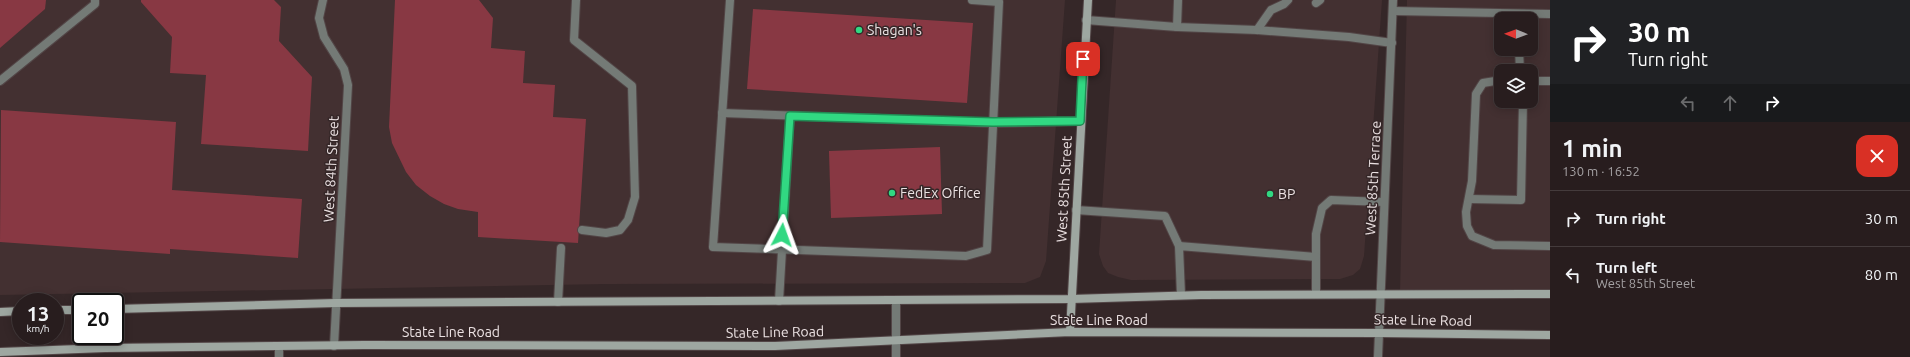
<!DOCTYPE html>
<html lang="en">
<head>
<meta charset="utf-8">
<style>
  body { margin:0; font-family:Ubuntu,sans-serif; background:#302627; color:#f1f3f6; height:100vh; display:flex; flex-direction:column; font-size:15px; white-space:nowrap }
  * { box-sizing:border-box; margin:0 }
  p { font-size:13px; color:#a5a2a4 }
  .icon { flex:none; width:22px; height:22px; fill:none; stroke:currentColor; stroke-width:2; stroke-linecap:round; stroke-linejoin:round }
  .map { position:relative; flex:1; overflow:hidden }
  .details { display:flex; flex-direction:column; background:#281d1e; width:360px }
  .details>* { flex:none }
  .guide { background:#202124; color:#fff; overflow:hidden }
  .needle { width:26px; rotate:271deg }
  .controls { position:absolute; left:1494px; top:12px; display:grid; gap:8px }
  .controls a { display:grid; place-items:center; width:44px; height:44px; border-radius:8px; background:#281d1e; box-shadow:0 2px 10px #0003,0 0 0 1px #443b3c; font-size:20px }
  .speed { position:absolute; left:12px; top:293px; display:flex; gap:8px; font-size:20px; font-weight:700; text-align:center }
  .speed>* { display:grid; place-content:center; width:52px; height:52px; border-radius:50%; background:#281d1e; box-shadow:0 2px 10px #0003,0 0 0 1px #443b3c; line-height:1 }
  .speed small { font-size:10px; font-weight:400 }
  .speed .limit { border:2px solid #111; border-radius:6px; background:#fff; color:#111 }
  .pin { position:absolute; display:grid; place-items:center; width:34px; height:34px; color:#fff; margin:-17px; border-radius:8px; box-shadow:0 2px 6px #0006 }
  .me { position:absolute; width:44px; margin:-22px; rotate:4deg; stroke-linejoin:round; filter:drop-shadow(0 0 3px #0008) }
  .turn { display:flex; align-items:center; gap:14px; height:84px; padding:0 12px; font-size:18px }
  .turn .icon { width:52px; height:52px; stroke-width:2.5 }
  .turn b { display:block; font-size:28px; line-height:34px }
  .lanes { display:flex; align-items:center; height:38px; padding:0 12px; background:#0003; justify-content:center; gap:20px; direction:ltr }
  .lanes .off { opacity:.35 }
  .round { display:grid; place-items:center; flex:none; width:42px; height:42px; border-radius:12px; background:#302627 }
  .summary { display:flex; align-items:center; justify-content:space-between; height:68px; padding:0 12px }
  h1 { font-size:24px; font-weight:700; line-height:30px }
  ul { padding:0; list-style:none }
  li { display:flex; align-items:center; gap:12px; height:56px; padding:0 12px; border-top:1px solid #443b3c }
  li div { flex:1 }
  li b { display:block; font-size:15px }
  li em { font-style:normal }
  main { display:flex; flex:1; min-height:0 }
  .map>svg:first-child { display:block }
  .built { fill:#433031; fill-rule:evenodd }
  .building { fill:#883843 }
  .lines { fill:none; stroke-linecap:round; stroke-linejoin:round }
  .service-casing { stroke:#524546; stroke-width:10 }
  .minor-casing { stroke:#524546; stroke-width:10 }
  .secondary-casing { stroke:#524546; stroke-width:10 }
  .service { stroke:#747a76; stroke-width:8 }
  .minor { stroke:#747a76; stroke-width:8 }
  .secondary { stroke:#9ea7a1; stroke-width:8 }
  .route-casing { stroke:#208c54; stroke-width:10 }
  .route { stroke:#31d882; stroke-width:7 }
  .poi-dot { fill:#31d882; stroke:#352728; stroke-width:1.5 }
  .labels { text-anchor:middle; stroke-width:3; stroke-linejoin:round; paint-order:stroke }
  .poi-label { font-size:14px; fill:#ebe1e2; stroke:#352728; text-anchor:start }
  .street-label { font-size:14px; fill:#ebe1e2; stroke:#352728 }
</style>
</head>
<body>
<main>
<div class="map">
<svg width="1550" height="357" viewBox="0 0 1550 357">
  <rect width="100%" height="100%" fill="#352728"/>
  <!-- built -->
  <g class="built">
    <path d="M0 0H1065L1046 261 1040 277 1025 283 606 284 0 295Z"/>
    <path d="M1116 0H1382L1364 256 1360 269 1353 275 1340 279 1131 280 1118 277 1108 273 1103 266 1099 254Z"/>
    <path d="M1407 0H1550V293H1400ZM1501 19H1531V49H1501ZM1501 71H1531V101H1501Z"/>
  </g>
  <!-- building -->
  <g class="building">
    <path d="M0 0H46L45 9 0 48Z"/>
    <path d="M141 0H274L281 7 279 41 312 77 308 151 201 144 206 75 170 73 172 37 141 2Z"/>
    <path d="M395 0H479L493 18 491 48 525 51 523 83 555 85 553 117 586 119 578 243 478 237V212L458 209 444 204 430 196 416 185 406 172 392 143 389 127Z"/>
    <path d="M753 9 973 23 967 103 747 89Z"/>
    <path d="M1 110 176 122 172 190 302 199 298 258 170 249V254L0 242Z"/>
    <path d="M940 147 942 214 831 218 829 151Z"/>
  </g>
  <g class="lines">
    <defs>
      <g id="service">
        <path d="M576 0 574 40 632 86 635 197 628 220 620 230 606 233 582 230"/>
        <path d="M730 0 713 247 966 256 987 250 999 2 972 0"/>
        <path d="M1316 3 1320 0"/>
        <path d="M1393 11 1550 14"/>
        <path d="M1086 20 1177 27 1257 30 1349 37 1392 43"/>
        <path d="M1177 27 1178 0"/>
        <path d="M1257 30 1271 10 1284 4 1288 0"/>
        <path d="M1519 49 1520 71"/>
        <path d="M1501 80 1483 83 1476 94 1472 181 1466 212 1467 226 1472 236 1494 245 1550 246"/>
        <path d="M0 81 95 4V0"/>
        <path d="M1531 81H1550"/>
        <path d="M722 113 993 123 1080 121"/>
        <path d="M1469 199 1521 200 1523 101"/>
        <path d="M1076 210 1165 216 1179 246"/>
        <path d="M1316 294V234L1322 208 1331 200 1384 202"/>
        <path d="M1181 295 1179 246 1316 257"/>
        <path d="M779 301 790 116"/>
        <path d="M558 302 561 248"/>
      </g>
      <g id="minor">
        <path d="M323 0 319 18 324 37 344 69 348 85 334 346"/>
        <path d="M279 346V357"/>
        <path d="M896 357V300"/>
        <path d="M1378 357 1393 0"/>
      </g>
      <g id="secondary">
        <path d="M115 309 336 303 1071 299 1201 295 1550 294"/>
        <path d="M55 310H81"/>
        <path d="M0 312 21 311"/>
        <path d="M1070 332 1088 0"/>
        <path d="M0 352 105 348 364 345 775 346 1070 332 1379 333 1550 335"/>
      </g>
    </defs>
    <!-- service casing -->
    <use href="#service" class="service-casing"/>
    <!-- minor casing -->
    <use href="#minor" class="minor-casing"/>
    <!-- secondary casing -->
    <use href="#secondary" class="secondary-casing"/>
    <!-- service -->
    <use href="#service" class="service"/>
    <!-- minor -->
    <use href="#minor" class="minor"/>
    <!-- secondary -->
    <use href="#secondary" class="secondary"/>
  </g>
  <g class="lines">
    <defs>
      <path id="route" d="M782 235 790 116 993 122 1080 121 1083 59"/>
    </defs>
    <!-- route casing -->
    <use href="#route" class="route-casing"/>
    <!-- route -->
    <use href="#route" class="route"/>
  </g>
  <!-- markers -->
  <g class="poi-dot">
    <circle cx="859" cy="30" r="4"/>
    <circle cx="892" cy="193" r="4"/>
    <circle cx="1270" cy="194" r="4"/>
  </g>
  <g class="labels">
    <!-- poi labels -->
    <g class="poi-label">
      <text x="867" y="35">Shagan's</text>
      <text x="900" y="198">FedEx Office</text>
      <text x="1278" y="199">BP</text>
    </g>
    <!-- street labels -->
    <g class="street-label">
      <text transform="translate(331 169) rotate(-87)" y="5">West 84th Street</text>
      <text transform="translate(1373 178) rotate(-87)" y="5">West 85th Terrace</text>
      <text transform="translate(1064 189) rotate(-87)" y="5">West 85th Street</text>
      <text x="1099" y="325">State Line Road</text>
      <text transform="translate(1423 320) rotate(1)" y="5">State Line Road</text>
      <text x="451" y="337">State Line Road</text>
      <text transform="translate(775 332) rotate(-1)" y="5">State Line Road</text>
    </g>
  </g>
</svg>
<div class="controls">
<a><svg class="needle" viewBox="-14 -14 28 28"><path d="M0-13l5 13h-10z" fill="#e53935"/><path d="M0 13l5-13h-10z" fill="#a5a2a4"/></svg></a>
<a><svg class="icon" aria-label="layers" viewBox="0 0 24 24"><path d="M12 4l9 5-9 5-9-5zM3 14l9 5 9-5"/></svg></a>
</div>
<div class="speed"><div>13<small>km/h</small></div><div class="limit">20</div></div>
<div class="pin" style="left:1083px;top:59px;background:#d93025"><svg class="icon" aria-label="arrive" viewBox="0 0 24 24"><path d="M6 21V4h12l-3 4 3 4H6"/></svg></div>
<svg class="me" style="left:782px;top:235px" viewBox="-20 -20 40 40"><path d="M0-17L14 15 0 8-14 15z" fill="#31d882" stroke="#fff" stroke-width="4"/></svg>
</div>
<section class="details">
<div class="guide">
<div class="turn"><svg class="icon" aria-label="right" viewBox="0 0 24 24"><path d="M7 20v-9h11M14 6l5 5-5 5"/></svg><div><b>30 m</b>Turn right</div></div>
<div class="lanes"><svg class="icon off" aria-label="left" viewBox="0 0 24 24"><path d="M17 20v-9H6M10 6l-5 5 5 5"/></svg><svg class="icon off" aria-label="ahead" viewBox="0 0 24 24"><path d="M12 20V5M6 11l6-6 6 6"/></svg><svg class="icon" aria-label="right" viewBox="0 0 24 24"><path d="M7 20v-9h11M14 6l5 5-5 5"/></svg></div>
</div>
<div class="summary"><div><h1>1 min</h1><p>130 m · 16:52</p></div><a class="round" style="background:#d93025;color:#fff"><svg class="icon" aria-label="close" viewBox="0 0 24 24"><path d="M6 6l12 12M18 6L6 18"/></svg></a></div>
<ul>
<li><svg class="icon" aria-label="right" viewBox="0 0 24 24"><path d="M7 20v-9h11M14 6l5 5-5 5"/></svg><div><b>Turn right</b></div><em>30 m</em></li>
<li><svg class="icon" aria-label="left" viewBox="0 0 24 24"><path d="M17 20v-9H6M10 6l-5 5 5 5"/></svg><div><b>Turn left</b><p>West 85th Street</p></div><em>80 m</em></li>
</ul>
</section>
</main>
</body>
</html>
